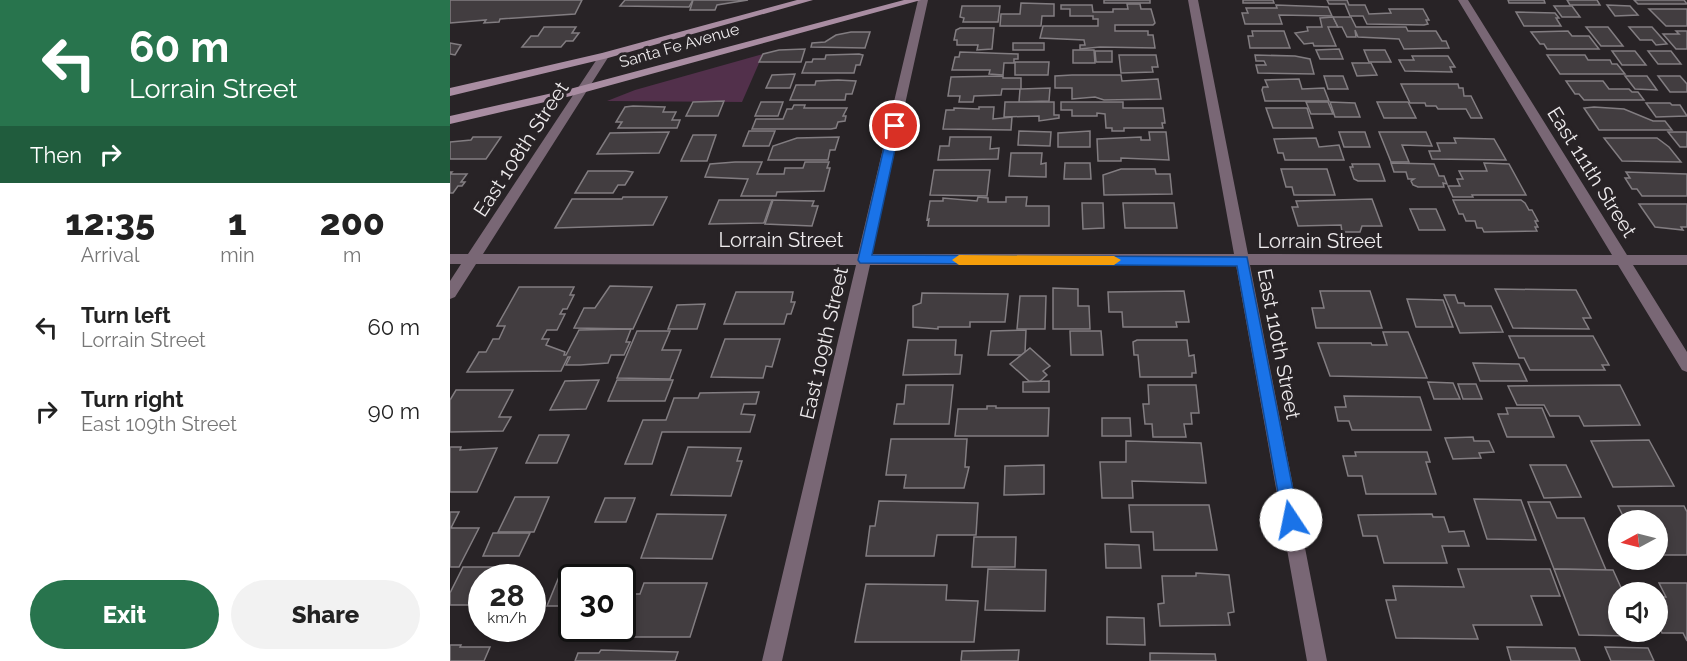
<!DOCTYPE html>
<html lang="en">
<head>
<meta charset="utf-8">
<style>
  body { margin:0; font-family:Raleway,sans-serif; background:#f2f2f2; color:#222; height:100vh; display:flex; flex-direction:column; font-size:22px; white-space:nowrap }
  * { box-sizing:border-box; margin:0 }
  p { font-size:20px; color:#767676 }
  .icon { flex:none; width:33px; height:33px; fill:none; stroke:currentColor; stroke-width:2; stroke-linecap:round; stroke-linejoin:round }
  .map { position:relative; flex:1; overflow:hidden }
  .details { display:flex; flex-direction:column; background:#fff; width:450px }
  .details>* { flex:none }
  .guide { background:#28744d; color:#fff; overflow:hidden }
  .needle { width:39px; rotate:263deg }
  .controls { position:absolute; left:1158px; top:510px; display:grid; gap:12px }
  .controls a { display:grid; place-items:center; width:60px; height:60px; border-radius:50%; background:#fff; box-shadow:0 3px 9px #0003; font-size:30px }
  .speed { position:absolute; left:18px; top:564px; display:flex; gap:12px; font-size:30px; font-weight:700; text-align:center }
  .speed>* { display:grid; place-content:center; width:78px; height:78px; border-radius:50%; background:#fff; box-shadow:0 3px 9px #0003; line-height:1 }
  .speed small { font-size:15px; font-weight:400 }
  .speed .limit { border:3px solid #111; border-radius:9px; background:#fff; color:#111 }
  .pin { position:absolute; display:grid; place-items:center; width:51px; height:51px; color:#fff; margin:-26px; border:3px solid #fff; border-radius:50%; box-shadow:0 2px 6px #0007 }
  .me { position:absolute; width:66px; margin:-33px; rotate:349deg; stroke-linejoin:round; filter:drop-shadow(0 0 4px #0008) }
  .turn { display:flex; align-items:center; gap:21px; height:126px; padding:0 30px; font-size:27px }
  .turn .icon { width:78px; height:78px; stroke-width:2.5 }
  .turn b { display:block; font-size:42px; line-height:51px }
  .then { display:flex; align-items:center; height:57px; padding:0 30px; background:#0003; gap:12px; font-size:22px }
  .eta { display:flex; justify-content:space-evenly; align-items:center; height:102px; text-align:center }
  .eta b { font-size:36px; font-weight:800; line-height:42px }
  .button { display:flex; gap:12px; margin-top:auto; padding:12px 30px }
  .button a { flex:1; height:69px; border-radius:36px; background:#28744d; color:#fff; font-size:24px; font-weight:800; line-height:69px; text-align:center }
  .button a+a { background:#f2f2f2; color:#222 }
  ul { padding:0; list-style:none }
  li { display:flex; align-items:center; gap:18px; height:84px; padding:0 30px }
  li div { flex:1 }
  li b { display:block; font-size:22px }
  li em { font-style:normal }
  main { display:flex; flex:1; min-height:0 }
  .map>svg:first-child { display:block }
  .green { fill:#52304b }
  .building { fill:#423d40; stroke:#827d81; stroke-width:1.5 }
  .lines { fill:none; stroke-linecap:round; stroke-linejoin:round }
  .street { fill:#796775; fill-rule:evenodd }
  .secondary { fill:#a98da2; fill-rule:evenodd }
  .route { fill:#1a73e8; stroke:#114b97; stroke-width:1.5 }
  .slow { fill:#f59e0b }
  .labels { text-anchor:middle; stroke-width:6; stroke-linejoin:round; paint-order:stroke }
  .far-street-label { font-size:16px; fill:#eeebed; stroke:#282326 }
  .street-label { font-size:20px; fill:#eeebed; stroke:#282326 }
</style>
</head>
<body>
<main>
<section class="details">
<div class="guide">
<div class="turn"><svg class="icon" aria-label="left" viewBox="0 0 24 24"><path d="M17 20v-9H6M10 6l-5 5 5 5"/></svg><div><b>60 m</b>Lorrain Street</div></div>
<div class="then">Then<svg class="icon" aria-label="right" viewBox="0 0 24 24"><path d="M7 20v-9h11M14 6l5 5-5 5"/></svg></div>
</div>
<div class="eta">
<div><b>12:35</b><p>Arrival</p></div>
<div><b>1</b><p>min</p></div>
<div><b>200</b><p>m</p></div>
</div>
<ul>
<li><svg class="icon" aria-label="left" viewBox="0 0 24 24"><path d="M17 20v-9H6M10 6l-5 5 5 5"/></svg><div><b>Turn left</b><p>Lorrain Street</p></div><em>60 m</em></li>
<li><svg class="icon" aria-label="right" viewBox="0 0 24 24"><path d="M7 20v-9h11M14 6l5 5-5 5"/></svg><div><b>Turn right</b><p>East 109th Street</p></div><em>90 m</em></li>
</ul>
<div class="button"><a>Exit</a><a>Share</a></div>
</section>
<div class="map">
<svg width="1237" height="661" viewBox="0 0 1237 661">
  <rect width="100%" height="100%" fill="#282326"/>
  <!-- green -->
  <path class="green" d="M313 54 292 102 157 101 185 90Z"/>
  <!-- building -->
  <g class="building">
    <path d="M0 0H132L125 14 50 19 49 22 34 23 36 20 0 23Z"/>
    <path d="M175 0H243L239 7 170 6Z"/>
    <path d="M243 0H298L267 5 265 10H240Z"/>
    <rect x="654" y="0" width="46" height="3"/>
    <path d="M793 0H823L824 3H793Z"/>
    <path d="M877 0H897L899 5H915L919 14 941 13 939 9H973L979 20H976L978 24 974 25 917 24 913 16H900L895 4H879Z"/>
    <path d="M1058 0H1094L1095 3H1059Z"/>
    <path d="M1117 0H1147L1150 5H1120Z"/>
    <path d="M1184 0H1234L1237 4H1188Z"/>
    <path d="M571 3 604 4V16H592L591 26H550L551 14H570Z"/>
    <path d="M677 4H690L691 9H701L705 23 703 25H665V31H698V35H703L705 48 650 47 630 49V45H635L634 40 590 38 593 26H648V19H643V16H620V9H611V5H642L643 12H663V9H678Z"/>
    <path d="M826 5 878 7 882 16 829 15 832 24H795L792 13H798L796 8H827Z"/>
    <path d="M1157 5 1180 6 1188 15 1165 16Z"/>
    <path d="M512 6H550L548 22H513L514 18 510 17Z"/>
    <path d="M1104 6H1122L1130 17H1112Z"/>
    <path d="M1199 9H1237V26H1216Z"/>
    <path d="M1066 12 1105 13 1109 18H1106L1111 26H1074Z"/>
    <path d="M883 17 888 27H878L886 46H864L863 43 854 44 845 33 858 31 857 27H872L870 18Z"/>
    <path d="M883 17H901L906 27H956L958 31H986L992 41H996L999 48 954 49 949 39 908 37 905 30 906 37H897L892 27H888Z"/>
    <path d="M94 27H126L122 33H129L123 41H116L111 47H72L81 36H88Z"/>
    <path d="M1136 27H1158L1173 46H1151Z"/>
    <path d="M1179 27H1202L1217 44 1206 45 1202 40H1190Z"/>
    <path d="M510 28H544L542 49 527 50 528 45H507V40H504L506 30Z"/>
    <path d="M802 31H834L840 48H800L798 36H803Z"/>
    <path d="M1118 31 1122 36H1139L1149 49H1097L1094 44H1090L1081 32Z"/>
    <path d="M1226 31H1237V49H1226L1213 34H1229Z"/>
    <path d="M401 32H420L415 48 361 47 362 43 375 42 386 35Z"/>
    <path d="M0 43 11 45 5 55 0 54Z"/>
    <rect x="563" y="43" width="31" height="7"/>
    <path d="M355 49 351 62H309L313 54 329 50Z"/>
    <path d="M889 49 893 59H870L866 50Z"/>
    <path d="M623 50H644L645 63H623Z"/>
    <path d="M914 50H935L941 62H919Z"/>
    <path d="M645 51H662V62H646Z"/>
    <path d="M1162 51H1185L1196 65H1172Z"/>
    <path d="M1198 51H1221L1231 64H1208Z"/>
    <path d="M510 52 568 54V59H564V63H554L553 75 539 74 540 70H502L505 57H509Z"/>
    <path d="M376 55 409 54 413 55 410 65H406L404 73H352L356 62H362L363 59H375Z"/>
    <path d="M669 55H706L708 67H702L703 72 671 73Z"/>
    <path d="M805 55 845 56 860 59 864 74 808 73 806 65H816L814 61H806Z"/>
    <path d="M1097 55H1135L1138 60H1160L1162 64H1167L1175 74H1110Z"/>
    <path d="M962 56H998L1005 67H1000L1002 72 955 71 949 60H964Z"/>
    <path d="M565 62H599L598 75H565Z"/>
    <path d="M902 63H921L927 75 907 76Z"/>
    <path d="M345 74 340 88H316L322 75Z"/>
    <path d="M622 75H671L672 81 708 79 711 99 654 100 645 97 622 99V88H605V76Z"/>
    <path d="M553 76V78H571V89L600 88 599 101 569 102 570 89H552L551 95 524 96 523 102H509L510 96H498L501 77Z"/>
    <path d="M874 76H893L898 89H878Z"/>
    <path d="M1175 76H1197L1207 90 1185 89Z"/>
    <path d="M1208 76H1230L1237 84V92H1220Z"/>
    <path d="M849 79 852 89 874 88 879 101H815L812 90 813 87H818L815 80Z"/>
    <path d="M366 81 388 80 406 81 402 94H396L395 100H340L346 85H365Z"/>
    <path d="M1116 81H1153L1159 89H1179L1182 92H1188L1194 100H1134L1129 94H1125Z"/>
    <path d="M951 84H1008L1009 88H1013L1014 96H1021L1032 118H1021L1016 109H988L986 106H976L975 103H960Z"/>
    <path d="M274 101 268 116H236L243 102Z"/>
    <path d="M311 102H333L328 116H305Z"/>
    <path d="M555 102H604V115H609V118L589 121V116L554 117Z"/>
    <path d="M611 102H673V108H713L715 123H712L713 128H674V131H662V128H656L655 114 647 113V116H622V110H611Z"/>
    <path d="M856 102H878L883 114H861Z"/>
    <path d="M880 102 905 103 910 117H885Z"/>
    <path d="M927 102H958L966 118H934Z"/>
    <path d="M1196 103H1220L1222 105H1230L1237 116 1206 117Z"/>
    <path d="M344 105H355L354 108H397L393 116H396L395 121 388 122 386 128 381 129H302L306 119H333L337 109H342Z"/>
    <path d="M183 106 215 107 213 112H226L222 120H230L227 128H168L172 122H166L175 107Z"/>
    <path d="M529 107H544L543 119 562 117 561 130 493 129 496 110H504V108L529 109Z"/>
    <path d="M1144 107 1174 109 1203 121H1215L1222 130H1149L1134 108Z"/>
    <path d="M816 108H857L863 128H823Z"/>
    <path d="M299 131H325L319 146H293Z"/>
    <path d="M569 131 601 132 600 146 568 145Z"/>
    <path d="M640 131V147H608V133Z"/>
    <path d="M219 132 209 153 147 154 160 133Z"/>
    <path d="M699 132H716L719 160 671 158V161H648L647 139 691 137V140H700Z"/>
    <path d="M889 132H915L920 147H894Z"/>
    <path d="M929 132H976L982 146 952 145 959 162H941Z"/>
    <path d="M1218 132H1237V147H1230Z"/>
    <path d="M243 135H266L257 161H231Z"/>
    <path d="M23 137H51L36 159H0V142L21 140Z"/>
    <path d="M389 137 385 150H380L378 160H318L323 146 347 138Z"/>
    <path d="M500 137H541L540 149 549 148 548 159 488 160 490 146H499Z"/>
    <path d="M866 138 869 147 889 145 894 160H835L833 153H828L824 139Z"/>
    <path d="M1004 138 1044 139 1056 160 982 159 979 151H990L987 143H1006Z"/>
    <path d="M1154 138H1207L1219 147 1231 162 1172 161Z"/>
    <path d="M561 153H592L591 164 596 163V177L559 176Z"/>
    <path d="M285 162H312L307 174H334L335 168H353L355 162H379L377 168H380L374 191 327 192 326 196H291L298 179 255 177 260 164Z"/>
    <path d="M615 163H640L641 179H614Z"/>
    <path d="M941 163 984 164 989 176H994L997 184 993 183 994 187H968L963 185 961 181 964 179H958L956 172H944Z"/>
    <path d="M1034 163 1059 164 1076 195H1022L1023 197H1003L998 186H1010L1007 179H1013L1009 171H1037Z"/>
    <path d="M902 164H929L935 181H908L904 179 900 167H903Z"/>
    <path d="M671 169H705L706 174H720L722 194 654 195 653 175Z"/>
    <path d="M831 169H877L885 195H844L842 187H836Z"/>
    <path d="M484 170H540L537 196 480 195Z"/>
    <path d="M138 171H176L183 172 175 185H168L163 193H125Z"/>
    <path d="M0 172H2L0 174H17L11 182H15L12 186H8L3 193H0Z"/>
    <path d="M1176 172 1237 174V196H1192L1187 189H1182L1175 178H1180Z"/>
    <path d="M173 197H217L203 225 105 228 122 199H172Z"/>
    <path d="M528 197 538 198V202H556V197H577L576 206H599V226H478L479 219 477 220 480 201H493V198L527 201Z"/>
    <path d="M922 199 932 226H912L910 232H892L891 225 848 226 842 207H848L846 201Z"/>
    <path d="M269 200H322L314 223 259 224Z"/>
    <path d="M323 200 364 201 362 206H368L362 226 315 224Z"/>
    <path d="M1003 200H1071L1075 203 1079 210H1082L1088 221H1085L1088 227H1085L1087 231 1034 232 1032 228H1027L1025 221H1016L1013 214H1009Z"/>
    <path d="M632 203H653L654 228 633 229Z"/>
    <path d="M673 203H724L727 228H675Z"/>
    <path d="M1189 204H1237V227H1231L1233 230 1205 227Z"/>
    <path d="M960 209H986L995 230H969Z"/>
    <path d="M160 286 202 287 183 329 124 328 134 308H145Z"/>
    <path d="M69 287H124L120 295H124L117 309H113L110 314H115L107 330H97L92 339H99L96 345 115 352 114 355H116L129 330 181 329 176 342H180L174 355H161L158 363 130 365H116L120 357H118L111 371 17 372 29 352H36L43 339H49L55 326H47Z"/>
    <path d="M603 288 628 289V306H639L640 329H603Z"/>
    <path d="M1045 289 1126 290 1141 318H1133L1139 329 1063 328Z"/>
    <path d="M734 291 739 322H726L727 327H673L672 312H659L658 292Z"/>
    <path d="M870 291H920L932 328H866L862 308H874Z"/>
    <path d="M286 292H343L341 302H345L341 314H337L334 324H274Z"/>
    <path d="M472 293 558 294 555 322H520V327H488V329L463 327V306L471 303Z"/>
    <path d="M994 295H1005L1008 303H1014L1015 306H1041L1053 332 1010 333Z"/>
    <path d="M570 296H596L595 329H567Z"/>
    <path d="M957 299 993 300 1003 327H966Z"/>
    <path d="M255 304 247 329H218L227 305Z"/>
    <path d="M576 330 575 353 572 355H538L541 331Z"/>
    <path d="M187 331H220L212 350H231L220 379 167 378Z"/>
    <path d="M620 331H651L653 355H621Z"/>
    <path d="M933 332H958L977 378 880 376 868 343H921L922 345H937Z"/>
    <path d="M1059 336H1143L1159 365H1152L1155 370H1080L1074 358H1069Z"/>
    <path d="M275 339H330L322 367 316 366 313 378 261 377Z"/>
    <path d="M458 340H506L505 355H512L510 374 453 375Z"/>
    <path d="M687 340H737L739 356 744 355 746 373H742V377H690L688 355H684L683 342Z"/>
    <path d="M580 348 600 366 593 371 597 375 589 382 579 381 560 364Z"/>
    <path d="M1023 363 1069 364 1077 381H1030Z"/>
    <path d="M149 380 136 409 100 410 115 381Z"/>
    <path d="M167 380H223L215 401H158Z"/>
    <path d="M599 381V392H573V382Z"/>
    <path d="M978 382 1003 383 1010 399H984Z"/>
    <path d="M1008 384H1026L1032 399H1013Z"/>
    <path d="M456 385H503L499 424H444L447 404H454Z"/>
    <path d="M698 385H746L749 413H741L742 424H734L736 437H703L702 424H695L693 404H699Z"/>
    <path d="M1170 385 1190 425 1134 426 1129 416H1100L1094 405H1067L1058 386Z"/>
    <path d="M6 390H63L49 417H61L53 431 0 432V400Z"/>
    <path d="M309 392 306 404H294L291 414 305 415 300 432H212L202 464H175L193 420H216L224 398H248L250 393Z"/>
    <path d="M894 396 970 397 981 430H902L899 421H888L885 407H896Z"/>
    <path d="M537 406H546V408H599L598 436H505L508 409H537Z"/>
    <path d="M1056 408H1092L1104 437H1057L1048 414H1058Z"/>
    <path d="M652 418H680L681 436H652Z"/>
    <path d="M89 435H119L107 463H76Z"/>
    <path d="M1023 437 1024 441H1039L1044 452 1029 453 1031 458 1003 459 995 438Z"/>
    <path d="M441 439H517L515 467H519L514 488H454L456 475H436Z"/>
    <path d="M1199 440 1224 486 1163 487 1141 441Z"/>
    <path d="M676 441 751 443 756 483 682 481 683 498H652L650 462H676Z"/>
    <path d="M0 447H11L10 450 47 448 27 492H0Z"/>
    <path d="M238 447 291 448 287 461H292L281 496 221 495Z"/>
    <path d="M905 452H977L980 462H976L986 494H916L912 476H898L893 456H906Z"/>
    <path d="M594 465V494L554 495 555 466Z"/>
    <path d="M1080 465H1116L1131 497 1094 498Z"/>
    <path d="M65 497H99L84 532H48Z"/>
    <path d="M155 498H185L176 522H145Z"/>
    <path d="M1024 499 1071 500 1086 540 1037 539Z"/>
    <path d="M429 501 528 503 526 535H487L484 556H416L420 526H425Z"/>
    <path d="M1078 502H1100L1107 518H1134L1156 570 1104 569Z"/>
    <path d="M679 505H759L767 550H704L703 532H681Z"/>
    <path d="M1168 506H1234L1237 512V555H1208V520H1175Z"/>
    <path d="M0 512H9L1 528H29L9 567H0Z"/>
    <path d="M207 514 276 515 262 559 191 558Z"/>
    <path d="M982 514 983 517H994L999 532 1014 531 1019 546H992L997 563H934L927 536H913L908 515Z"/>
    <path d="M43 533H80L69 556H33Z"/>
    <path d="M524 537H566L565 567H522Z"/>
    <path d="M655 544 689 545 691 568H656Z"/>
    <path d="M13 567H53L48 578H32V605H0V593Z"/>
    <path d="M113 567 156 568 153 578H122V606H97Z"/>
    <path d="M538 569 596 570 595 611 535 610Z"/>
    <path d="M1008 569H1100L1110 596H1081L1092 625H1023L1028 639 946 638 936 600H946L943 586 1014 587Z"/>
    <path d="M1104 569 1163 570 1173 592H1168V607H1167L1168 632H1177L1179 636 1129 635Z"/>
    <path d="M746 573 779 575 784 612 778 613 780 625 710 626 708 604 714 603 712 576H746Z"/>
    <path d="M194 583H257L240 637H163L166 628H172V594H190Z"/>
    <path d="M1209 583H1237V641L1233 633H1212L1208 623V597H1216Z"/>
    <path d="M416 584 497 585 496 600 528 601 524 642H405Z"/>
    <path d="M657 617 694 618 695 645 657 644Z"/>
    <path d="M0 645H11L10 647H40L34 661H0Z"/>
    <path d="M1057 647 1125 648 1130 661H1061Z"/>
    <path d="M1155 647 1198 648 1204 661H1161Z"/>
    <path d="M151 650 228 652 225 661H125L128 653H149Z"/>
    <path d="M569 650 568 661H511L512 651Z"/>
    <path d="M700 653 765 654 766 661H700Z"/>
  </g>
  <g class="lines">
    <!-- street -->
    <path class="street" d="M468 0H478L422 254H784L738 0H748L798 254 1162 255 1008 0H1018L1177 255H1237V265H1183L1237 352V372L1232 370 1168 265H800L877 661H857L786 265H420L332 661H312L406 265 26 264 5 297 0 299V281L11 264H0V254H18L149 56 154 53 159 56 33 254H408Z"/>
    <!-- secondary -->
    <g class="secondary">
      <path d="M347 0H363L158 58 0 96V88L152 53Z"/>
      <path d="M454 0H471L121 96 0 124V116L116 90Z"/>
    </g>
  </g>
  <!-- route -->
  <path class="route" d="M445 123 450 126 422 255 797 257 849 520 847 525 841 528 835 525 833 520 787 266 410 263 408 260 439 126Z"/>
  <!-- slow -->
  <path class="slow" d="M509 255 664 256 671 260 664 265H509L502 260Z"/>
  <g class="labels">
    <!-- far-street labels -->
    <g class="far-street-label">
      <text transform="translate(229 45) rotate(-16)" y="6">Santa Fe Avenue</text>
    </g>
    <!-- street labels -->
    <g class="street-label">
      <text transform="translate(71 149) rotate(-57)" y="7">East 108th Street</text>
      <text transform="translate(1142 172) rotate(58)" y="7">East 111th Street</text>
      <text x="331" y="247">Lorrain Street</text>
      <text x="870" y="248">Lorrain Street</text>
      <text transform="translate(374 343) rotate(-77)" y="7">East 109th Street</text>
      <text transform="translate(829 344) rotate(79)" y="7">East 110th Street</text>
    </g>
  </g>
</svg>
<div class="controls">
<a><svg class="needle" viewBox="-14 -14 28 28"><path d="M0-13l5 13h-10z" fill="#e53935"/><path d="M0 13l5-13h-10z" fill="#767676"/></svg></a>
<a><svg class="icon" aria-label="sound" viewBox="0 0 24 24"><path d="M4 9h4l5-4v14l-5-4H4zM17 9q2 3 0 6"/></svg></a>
</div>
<div class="speed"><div>28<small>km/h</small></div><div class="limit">30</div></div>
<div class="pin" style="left:445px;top:126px;background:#d93025"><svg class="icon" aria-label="arrive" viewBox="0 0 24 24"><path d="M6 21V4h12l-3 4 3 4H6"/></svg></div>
<svg class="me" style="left:841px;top:520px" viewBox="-20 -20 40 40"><circle r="19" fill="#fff"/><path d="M0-13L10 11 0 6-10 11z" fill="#1a73e8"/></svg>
</div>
</main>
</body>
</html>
